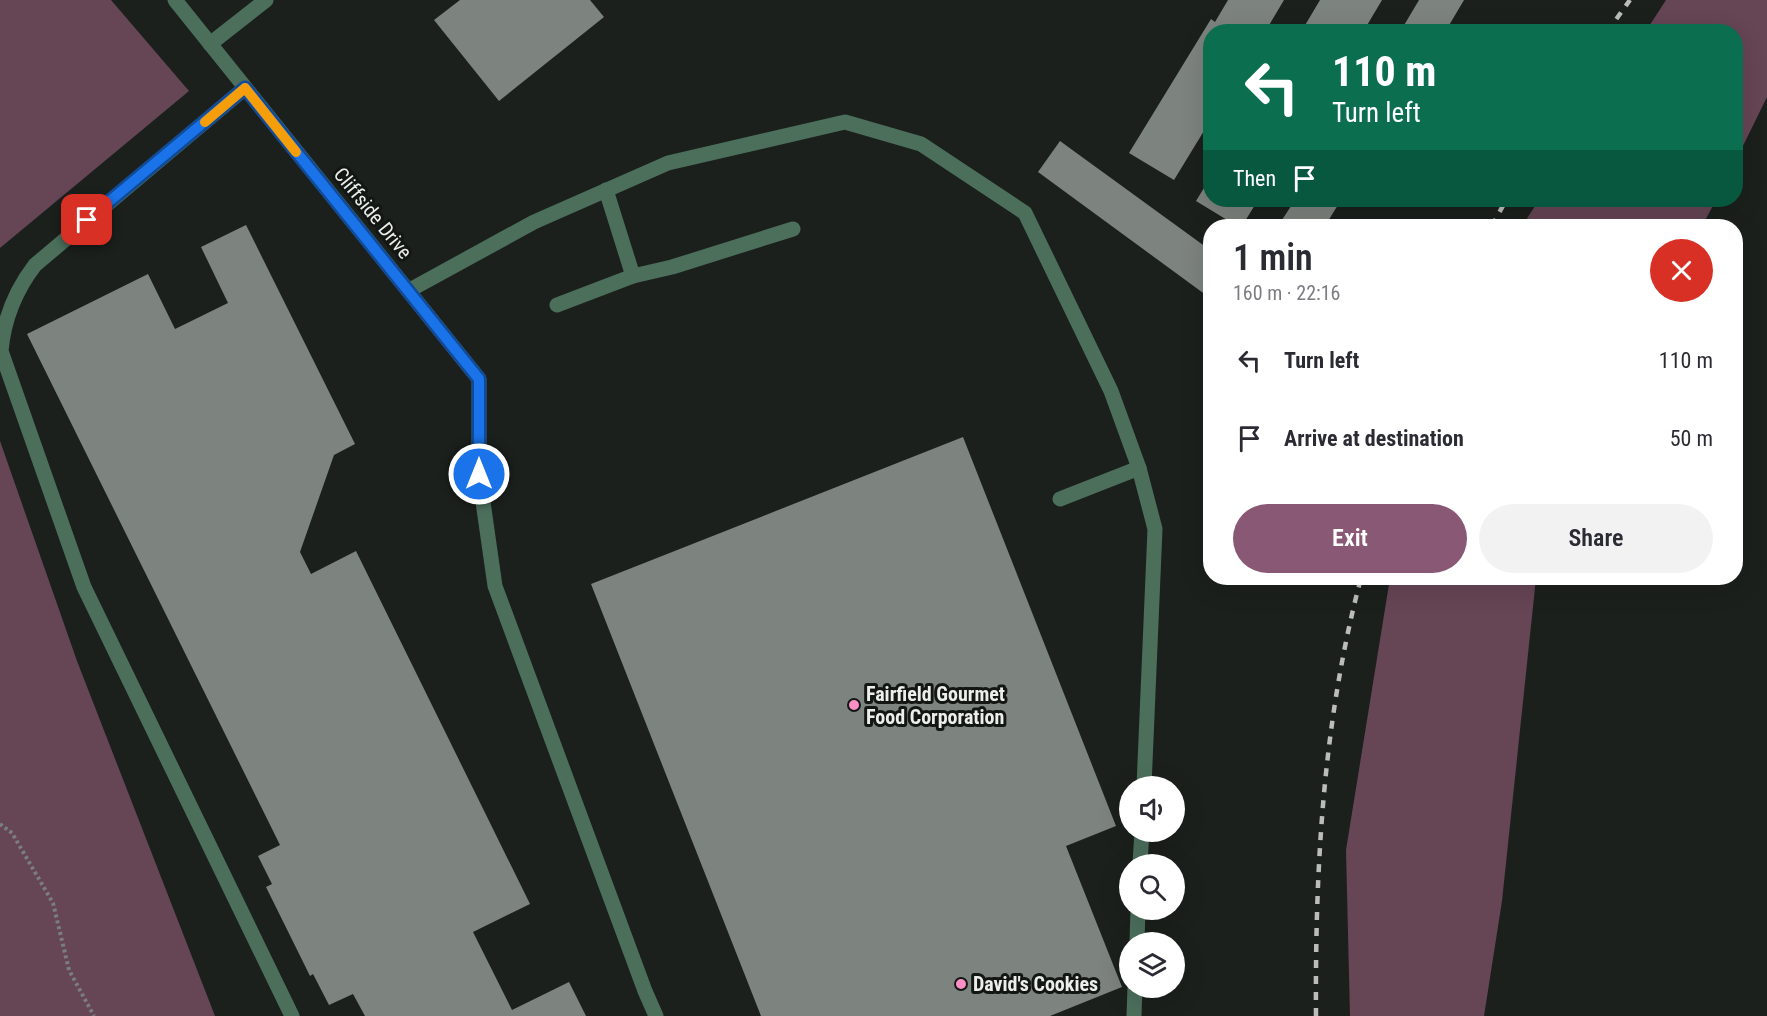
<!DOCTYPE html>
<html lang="en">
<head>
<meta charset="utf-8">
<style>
  body { margin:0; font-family:"Roboto Condensed",sans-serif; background:#f2f2f3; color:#2b2b33; height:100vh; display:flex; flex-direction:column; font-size:22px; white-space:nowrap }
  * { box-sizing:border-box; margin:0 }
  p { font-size:20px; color:#7c7c81 }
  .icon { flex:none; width:33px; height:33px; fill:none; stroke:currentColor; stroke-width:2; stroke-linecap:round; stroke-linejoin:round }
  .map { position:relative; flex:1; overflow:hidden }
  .drawer { position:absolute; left:1203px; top:219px; width:540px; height:366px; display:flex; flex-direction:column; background:#fff; border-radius:24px; box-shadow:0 6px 24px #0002 }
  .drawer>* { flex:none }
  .hud { position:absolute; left:1203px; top:24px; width:540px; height:183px; border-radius:24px; box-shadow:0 6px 24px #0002; background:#0b6e4f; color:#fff; overflow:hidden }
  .fabs { position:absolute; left:1119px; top:776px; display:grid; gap:12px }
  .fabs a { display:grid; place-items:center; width:66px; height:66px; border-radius:50%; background:#fff; box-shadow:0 6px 24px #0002; font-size:30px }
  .pin { position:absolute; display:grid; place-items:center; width:51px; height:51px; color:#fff; margin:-26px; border-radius:12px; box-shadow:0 3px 9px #0006 }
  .me { position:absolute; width:66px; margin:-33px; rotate:0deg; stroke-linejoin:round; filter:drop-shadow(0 0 4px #0008) }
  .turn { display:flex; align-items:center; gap:21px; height:126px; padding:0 30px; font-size:27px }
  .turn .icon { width:78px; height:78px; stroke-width:2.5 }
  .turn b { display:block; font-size:42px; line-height:51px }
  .then { display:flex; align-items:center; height:57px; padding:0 30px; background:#0003; gap:12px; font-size:22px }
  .round { display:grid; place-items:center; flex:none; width:63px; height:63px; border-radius:32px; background:#f2f2f3 }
  .headline { display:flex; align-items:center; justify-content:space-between; height:102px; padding:0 30px }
  h1 { font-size:36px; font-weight:600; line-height:45px }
  .action { display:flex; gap:12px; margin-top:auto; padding:12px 30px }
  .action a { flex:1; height:69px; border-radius:36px; background:#895875; color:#fff; font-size:24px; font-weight:600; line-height:69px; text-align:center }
  .action a+a { background:#f2f2f3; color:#2b2b33 }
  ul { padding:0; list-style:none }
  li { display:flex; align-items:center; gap:18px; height:78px; padding:0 30px }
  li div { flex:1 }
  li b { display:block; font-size:22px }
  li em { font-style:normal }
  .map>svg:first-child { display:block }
  .forest { fill:#664555 }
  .building { fill:#7d837f }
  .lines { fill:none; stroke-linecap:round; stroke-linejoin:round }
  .path { stroke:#7a7e7c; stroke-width:4; stroke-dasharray:3 3; stroke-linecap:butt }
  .minor { stroke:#4c6f5c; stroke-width:15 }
  .rail { stroke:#babdbb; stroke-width:4.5; stroke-dasharray:8 8; stroke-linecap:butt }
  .route-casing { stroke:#114b97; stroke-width:15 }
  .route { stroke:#1a73e8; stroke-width:10 }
  .slow { stroke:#f59e0b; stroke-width:10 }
  .poi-dot { fill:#fb8fc5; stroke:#121714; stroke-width:2 }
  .labels { text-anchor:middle; stroke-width:6; stroke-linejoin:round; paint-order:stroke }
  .street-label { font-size:20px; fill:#ebeeec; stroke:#121714 }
  .poi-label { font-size:20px; font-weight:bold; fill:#ebeeec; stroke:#121714; text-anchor:start }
</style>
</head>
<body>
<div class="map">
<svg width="1767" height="1016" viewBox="0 0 1767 1016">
  <rect width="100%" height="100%" fill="#1b201d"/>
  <!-- forest -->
  <g class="forest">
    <path d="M0 0H111L189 91 0 248Z"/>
    <path d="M1666 0H1767V97L1736 160V32L1646 31Z"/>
    <path d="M1539 200H1716L1702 226H1522Z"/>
    <path d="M0 441 77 661 215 1016H0Z"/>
    <path d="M1390 578H1536L1502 901 1484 1016H1350L1346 850Z"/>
  </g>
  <!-- building -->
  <g class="building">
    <path d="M460 0H590L604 17 499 101 434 20Z"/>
    <path d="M1228 0H1284L1265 32H1210V121L1174 180 1129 153 1211 19 1215 22Z"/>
    <path d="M1320 0H1382L1363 32H1301Z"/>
    <path d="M1419 0H1464L1445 32H1400Z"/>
    <path d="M1060 141 1210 250V298L1038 172Z"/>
    <path d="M1210 178V200H1258L1242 226H1237L1196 201Z"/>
    <path d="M1295 200H1341L1325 226H1278Z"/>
    <path d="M246 225 355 444 334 455 300 552 311 574 356 551 530 904 473 932 512 1010 569 982 586 1016H365L353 994 329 1005 313 974 310 976 266 887 272 884 258 856 280 845 27 334 148 274 175 329 228 303 201 247Z"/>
    <path d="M963 437 1116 826 1066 846 1122 987 1050 1016H761L591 584Z"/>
  </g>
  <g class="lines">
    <!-- path -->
    <path class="path" d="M0 824 12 833 53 903 69 970 94 1016"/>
    <!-- minor -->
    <g class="minor">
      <path d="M175 0 479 379V474L495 586 645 991 656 1016"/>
      <path d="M210 44 266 0"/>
      <path d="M245 88 35 265C15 291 4 318 1 351L84 587 292 1016"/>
      <path d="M633 276 672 267 793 229"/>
      <path d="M408 291 534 222 668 163 845 122 921 144 1025 213 1111 391 1139 468 1155 529 1144 786"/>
      <path d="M557 305 633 276 606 190"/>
      <path d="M1060 499 1139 468"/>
      <path d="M1140 864 1142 831"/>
      <path d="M1137 942 1138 909"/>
      <path d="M1134 1016 1135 987"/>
    </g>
    <!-- rail -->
    <g class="rail">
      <path d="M1607 32 1630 0"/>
      <path d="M1492 226 1506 200"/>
      <path d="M1316 1016C1315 869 1323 720 1361 578"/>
    </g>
  </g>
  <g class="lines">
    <defs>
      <path id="route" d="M87 220 245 88 479 379V474"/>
    </defs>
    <!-- route casing -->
    <use href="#route" class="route-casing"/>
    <!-- route -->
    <use href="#route" class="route"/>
    <!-- slow -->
    <path class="slow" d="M205 122 245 88 296 152"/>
  </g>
  <!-- markers -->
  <g class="poi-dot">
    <circle cx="854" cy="705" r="6"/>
    <circle cx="961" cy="984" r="6"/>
  </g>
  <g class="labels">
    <!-- street labels -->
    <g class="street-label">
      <text transform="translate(373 213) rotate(51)" y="7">Cliffside Drive</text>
    </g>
    <!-- poi labels -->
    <g class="poi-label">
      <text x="866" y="701">Fairfield Gourmet<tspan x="866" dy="23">Food Corporation</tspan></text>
      <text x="973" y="991">David's Cookies</text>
    </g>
  </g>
</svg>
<div class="fabs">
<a><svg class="icon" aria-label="sound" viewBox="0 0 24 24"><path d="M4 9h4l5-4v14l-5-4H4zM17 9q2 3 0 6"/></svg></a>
<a><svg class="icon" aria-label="search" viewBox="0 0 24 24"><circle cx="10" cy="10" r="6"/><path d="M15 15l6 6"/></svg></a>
<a><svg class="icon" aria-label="layers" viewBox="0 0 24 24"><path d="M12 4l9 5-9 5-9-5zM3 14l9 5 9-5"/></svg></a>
</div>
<div class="pin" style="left:87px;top:220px;background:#d93025"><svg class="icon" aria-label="arrive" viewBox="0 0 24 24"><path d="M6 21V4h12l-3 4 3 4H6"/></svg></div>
<svg class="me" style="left:479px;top:474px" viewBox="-20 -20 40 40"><circle r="17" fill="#1a73e8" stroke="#fff" stroke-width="3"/><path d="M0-11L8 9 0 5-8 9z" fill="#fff"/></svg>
<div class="hud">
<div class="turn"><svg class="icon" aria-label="left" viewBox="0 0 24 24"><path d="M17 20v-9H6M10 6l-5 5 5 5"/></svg><div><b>110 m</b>Turn left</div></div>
<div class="then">Then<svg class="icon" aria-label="arrive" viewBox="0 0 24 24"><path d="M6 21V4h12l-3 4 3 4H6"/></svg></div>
</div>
<section class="drawer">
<div class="headline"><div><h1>1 min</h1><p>160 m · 22:16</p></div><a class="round" style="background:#d93025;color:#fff"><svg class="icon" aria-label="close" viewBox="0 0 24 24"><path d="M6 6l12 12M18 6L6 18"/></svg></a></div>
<ul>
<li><svg class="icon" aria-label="left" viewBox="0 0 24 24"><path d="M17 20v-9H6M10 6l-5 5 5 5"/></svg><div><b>Turn left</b></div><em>110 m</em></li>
<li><svg class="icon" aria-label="arrive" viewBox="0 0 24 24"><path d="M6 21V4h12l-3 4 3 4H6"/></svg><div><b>Arrive at destination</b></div><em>50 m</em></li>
</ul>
<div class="action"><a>Exit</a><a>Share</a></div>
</section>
</div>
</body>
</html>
